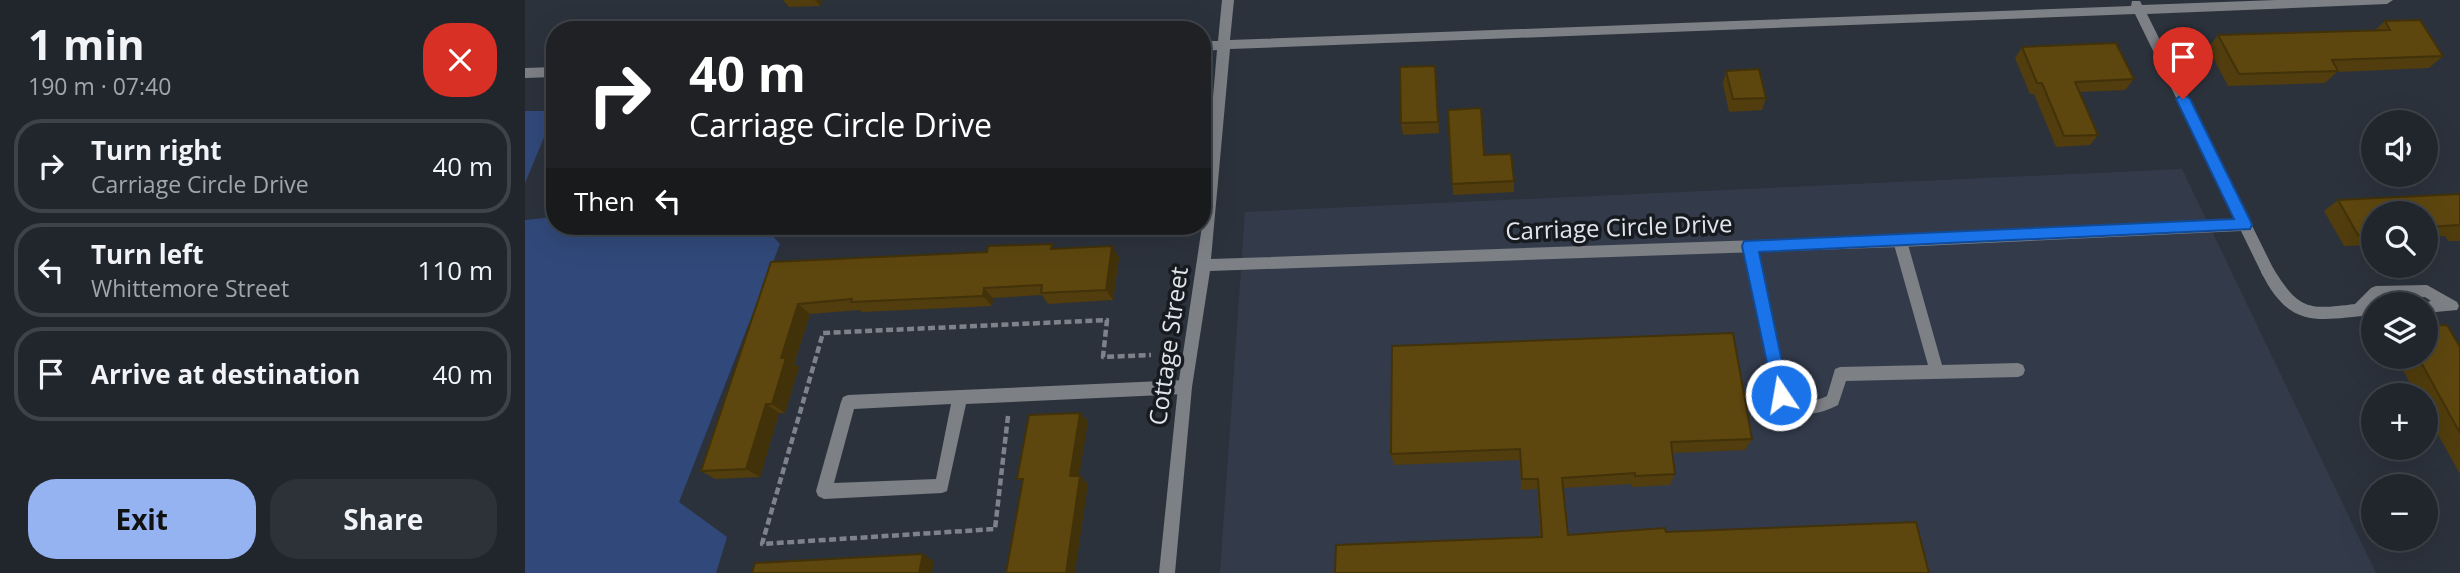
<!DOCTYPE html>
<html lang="en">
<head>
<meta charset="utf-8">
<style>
  body { margin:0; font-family:"Open Sans",sans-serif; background:#2d3239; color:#f1f3f6; height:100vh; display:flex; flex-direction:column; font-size:26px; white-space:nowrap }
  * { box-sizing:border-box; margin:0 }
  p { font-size:23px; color:#a2a5aa }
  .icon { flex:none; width:38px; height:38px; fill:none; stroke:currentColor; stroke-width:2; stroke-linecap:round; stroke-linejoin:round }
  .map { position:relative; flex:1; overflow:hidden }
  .panel { display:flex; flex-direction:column; background:#21262d; width:525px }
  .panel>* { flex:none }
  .guide { position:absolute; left:21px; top:21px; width:665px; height:214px; border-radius:28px; box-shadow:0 7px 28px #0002,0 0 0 2px #3e4349; background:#202124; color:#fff; overflow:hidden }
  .tools { position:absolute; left:1836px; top:110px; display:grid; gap:14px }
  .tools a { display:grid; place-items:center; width:77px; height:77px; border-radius:50%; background:#21262d; box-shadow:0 7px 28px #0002,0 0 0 2px #3e4349; font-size:35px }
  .pin { position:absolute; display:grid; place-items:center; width:60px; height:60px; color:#fff; margin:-72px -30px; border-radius:50% 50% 50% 0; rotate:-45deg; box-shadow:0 0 7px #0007 }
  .pin .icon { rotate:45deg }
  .me { position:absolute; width:77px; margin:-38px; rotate:348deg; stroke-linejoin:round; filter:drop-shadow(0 0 5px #0008) }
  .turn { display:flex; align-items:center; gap:24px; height:147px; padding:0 28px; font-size:32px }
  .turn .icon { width:91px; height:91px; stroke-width:2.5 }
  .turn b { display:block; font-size:49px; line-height:60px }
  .then { display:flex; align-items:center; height:66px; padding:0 28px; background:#0003; gap:14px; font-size:26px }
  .round { display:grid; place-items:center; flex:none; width:74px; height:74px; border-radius:28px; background:#2d3239 }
  .headline { display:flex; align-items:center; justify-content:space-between; height:119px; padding:0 28px }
  h1 { font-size:42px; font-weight:700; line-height:52px }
  .action { display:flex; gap:14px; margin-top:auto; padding:14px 28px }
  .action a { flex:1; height:80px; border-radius:28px; background:#95b2f1; color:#111; font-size:28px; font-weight:700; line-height:80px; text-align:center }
  .action a+a { background:#2d3239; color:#f1f3f6 }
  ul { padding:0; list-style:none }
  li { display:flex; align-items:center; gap:21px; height:94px; margin:0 14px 10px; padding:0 14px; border:4px solid #3e4349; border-radius:28px }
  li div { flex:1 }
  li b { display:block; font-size:26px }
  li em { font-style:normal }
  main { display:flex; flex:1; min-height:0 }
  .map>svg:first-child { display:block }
  .built { fill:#333b4b }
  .green { fill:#31497a }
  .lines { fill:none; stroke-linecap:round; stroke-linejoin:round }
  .path { stroke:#7d828b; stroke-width:4.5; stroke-dasharray:7 3.5; stroke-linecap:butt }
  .lane { fill:#7d8085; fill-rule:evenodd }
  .street { fill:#7d8085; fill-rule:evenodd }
  .wall { fill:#513d0d }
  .shaded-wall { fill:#42320a }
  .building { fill:#5e470f; stroke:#42320a; stroke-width:2 }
  .route { fill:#1a73e8; stroke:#114b97; stroke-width:2 }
  .labels { text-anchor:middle; stroke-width:7; stroke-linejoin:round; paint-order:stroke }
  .street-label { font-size:24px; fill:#e1e4eb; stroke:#171a1e }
</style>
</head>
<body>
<main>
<section class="panel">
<div class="headline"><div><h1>1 min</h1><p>190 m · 07:40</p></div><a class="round" style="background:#d93025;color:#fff"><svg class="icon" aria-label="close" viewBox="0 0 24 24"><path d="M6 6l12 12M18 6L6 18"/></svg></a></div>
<ul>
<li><svg class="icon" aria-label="right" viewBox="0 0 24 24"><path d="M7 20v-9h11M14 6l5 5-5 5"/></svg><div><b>Turn right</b><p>Carriage Circle Drive</p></div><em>40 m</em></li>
<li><svg class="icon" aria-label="left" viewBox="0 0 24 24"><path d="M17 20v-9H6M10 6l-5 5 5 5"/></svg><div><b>Turn left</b><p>Whittemore Street</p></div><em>110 m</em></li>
<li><svg class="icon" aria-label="arrive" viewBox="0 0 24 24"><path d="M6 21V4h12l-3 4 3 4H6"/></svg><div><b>Arrive at destination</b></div><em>40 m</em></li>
</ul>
<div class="action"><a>Exit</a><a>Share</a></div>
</section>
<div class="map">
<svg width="1935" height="573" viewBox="0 0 1935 573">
  <rect width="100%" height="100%" fill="#2c323c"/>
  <!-- built -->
  <path class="built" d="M1657 169 1851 573H695L720 212Z"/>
  <!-- green -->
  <g class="green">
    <path d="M0 111H30L0 183Z"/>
    <path d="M30 217V226H238L255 244 154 502 202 537 191 573H0V220Z"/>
  </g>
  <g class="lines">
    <!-- path -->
    <path class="path" d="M483 416 470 529 237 544 298 333 582 320 578 357 626 355"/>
    <!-- lane -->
    <g class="lane">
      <path d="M1375 235 1380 237 1382 241 1417 365 1493 363 1498 365 1500 370 1498 375 1493 377 1321 381 1313 405C1293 416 1261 421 1249 395L1218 246 1220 242H1230L1232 246 1263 391C1277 401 1286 404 1302 396L1310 369 1315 367 1403 365 1368 241 1370 237Z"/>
      <path d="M1743 266 1748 268C1774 310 1783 310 1830 304L1846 288 1851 286 1902 285 1932 302 1934 306 1932 310 1900 313V304H1894L1906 301 1900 297 1854 298 1849 303 1853 304H1848V315C1792 320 1765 330 1736 272L1738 268Z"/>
      <path d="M660 380 665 382 667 387 665 392 660 394 441 404 422 491 417 493 299 499 293 496 291 491 316 402 318 397 323 395ZM426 404 411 479 309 483 329 409Z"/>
    </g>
    <!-- street -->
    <g class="street">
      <path d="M697 0H709L705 40 1606 6 1607 1H1615L1617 5 1751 0H1868L1862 4 1622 14 1750 272 1748 276H1738L1716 231 1375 247 685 271 667 387 650 573H634L653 387 677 226 692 50 677 51V41H693ZM1610 14 1711 220 1375 235 686 259 705 49Z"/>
      <path d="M30 67V77L0 78V68Z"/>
    </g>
  </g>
  <!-- wall -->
  <g class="wall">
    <path d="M258 0H297L295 6 264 7Z"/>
    <path d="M1860 21 1918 56 1904 68 1812 72 1800 83 1703 86 1683 48 1693 35 1850 30Z"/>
    <path d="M1497 47 1609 79 1600 90 1554 92 1573 135 1565 145 1531 147 1509 94H1505L1490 58Z"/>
    <path d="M910 66 914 133 878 135 876 123Z"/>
    <path d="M1201 71 1241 98 1237 110 1204 112 1198 84Z"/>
    <path d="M923 110 959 155 989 181V192L928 195Z"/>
    <path d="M1935 194V241H1923L1920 236 1900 237V214H1848V245L1819 246 1799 211 1813 200Z"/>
    <path d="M531 249 594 257 588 300 523 304 517 295 468 298 467 306 337 312 334 310 285 314 269 364 274 367 260 413H254L235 477 190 479 176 471 246 262Z"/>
    <path d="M1935 347V474L1900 411V396H1892L1871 357H1900Z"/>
    <path d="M1227 439 1220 450 1147 453 1150 474 1145 485 1107 487 1106 484 1038 488 1043 535 1015 537 1012 489 996 490 995 460 869 465 866 454Z"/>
  </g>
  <!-- shaded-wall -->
  <g class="shaded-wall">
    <path d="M290 0H297L295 6Z"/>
    <path d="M587 246 594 257 588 300 581 290Z"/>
    <path d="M459 288 468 298 467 306 458 296Z"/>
    <path d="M273 304 285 314 269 364 274 367 260 413 247 404 256 358Z"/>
    <path d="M241 404 254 413 235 477 221 469Z"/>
    <path d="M555 413 563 421 553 484 545 476Z"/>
    <path d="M555 476 563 484 550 573H541Z"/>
    <path d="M398 554 409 561 407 573H394Z"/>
  </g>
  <!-- building -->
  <g class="building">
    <path d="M1895 20 1918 56 1807 60 1813 71 1714 74 1693 35 1865 30 1860 21Z"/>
    <path d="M1591 43 1609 79 1550 82 1573 135 1539 136 1517 83H1512L1497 47Z"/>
    <path d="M910 66 913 122 876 123 875 67Z"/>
    <path d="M1234 69 1241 98 1208 99 1201 71Z"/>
    <path d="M956 108 959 155 986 154 989 181 927 184 923 110Z"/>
    <path d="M1935 194V225L1900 227V214H1848V235H1833L1813 200Z"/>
    <path d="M528 244 526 249 587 246 581 290 516 293 517 285 459 288 458 296 326 302 327 299 273 304 256 358H261L247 404H241L221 469 176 471 246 262 462 252 463 246Z"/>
    <path d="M1922 325 1935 347V433L1893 357H1900V326Z"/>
    <path d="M1208 333 1227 439 1146 442 1150 474 1110 476V473L1037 478 1043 535 1140 528 1141 532 1391 522 1404 573H810L811 545 1017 537 1013 479H997L995 449 866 454 867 346Z"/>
    <path d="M555 413 545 476H555L541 573H481L498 479H492L504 415Z"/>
    <path d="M398 554 394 573H227L230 563Z"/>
  </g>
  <!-- route -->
  <path class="route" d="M1658 94 1665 99 1725 220 1727 225 1725 229 1234 252 1264 395 1262 400 1256 403 1250 400 1217 246 1219 241 1709 219 1651 99Z"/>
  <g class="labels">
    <!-- street labels -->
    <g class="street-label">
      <text transform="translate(1094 228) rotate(-2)" y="8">Carriage Circle Drive</text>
      <text transform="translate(644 346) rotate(-82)" y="8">Cottage Street</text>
    </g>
  </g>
</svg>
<div class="tools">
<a><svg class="icon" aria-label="sound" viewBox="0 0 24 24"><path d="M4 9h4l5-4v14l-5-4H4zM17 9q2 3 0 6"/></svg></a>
<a><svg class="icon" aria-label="search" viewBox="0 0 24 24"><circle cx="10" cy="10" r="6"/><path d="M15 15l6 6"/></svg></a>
<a><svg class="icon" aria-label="layers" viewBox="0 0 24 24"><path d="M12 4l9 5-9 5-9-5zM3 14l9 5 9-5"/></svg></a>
<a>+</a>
<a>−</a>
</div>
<div class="pin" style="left:1658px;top:99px;background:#d93025"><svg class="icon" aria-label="arrive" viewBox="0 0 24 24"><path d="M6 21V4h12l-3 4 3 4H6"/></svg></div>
<svg class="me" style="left:1256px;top:395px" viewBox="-20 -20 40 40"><circle r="17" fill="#1a73e8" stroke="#fff" stroke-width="3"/><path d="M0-11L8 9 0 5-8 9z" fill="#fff"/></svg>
<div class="guide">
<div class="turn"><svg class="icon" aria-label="right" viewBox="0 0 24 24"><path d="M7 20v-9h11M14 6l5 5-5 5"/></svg><div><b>40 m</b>Carriage Circle Drive</div></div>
<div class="then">Then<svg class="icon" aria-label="left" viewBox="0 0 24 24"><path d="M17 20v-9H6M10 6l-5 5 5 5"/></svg></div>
</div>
</div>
</main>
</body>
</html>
